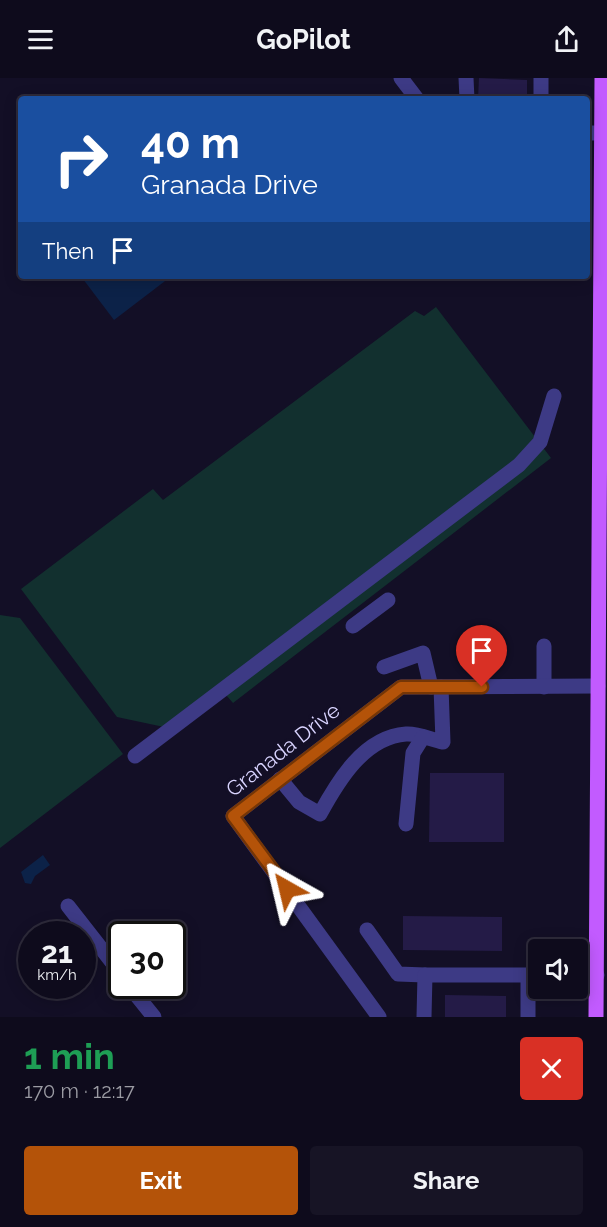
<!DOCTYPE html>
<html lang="en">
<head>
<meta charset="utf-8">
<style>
  body { margin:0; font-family:Raleway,sans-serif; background:#171425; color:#f1f3f6; height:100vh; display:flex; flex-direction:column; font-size:22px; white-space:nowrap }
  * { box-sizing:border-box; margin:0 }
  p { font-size:20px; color:#9b9ba3 }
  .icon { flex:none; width:33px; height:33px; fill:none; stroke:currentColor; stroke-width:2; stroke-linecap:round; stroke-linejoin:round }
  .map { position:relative; height:939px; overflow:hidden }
  .details { display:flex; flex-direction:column; background:#0e0b1c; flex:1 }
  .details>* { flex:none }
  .top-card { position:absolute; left:18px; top:18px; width:572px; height:183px; border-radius:6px; box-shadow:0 3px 15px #0003,0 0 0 2px #2e2b3b; background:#1a4fa0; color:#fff; overflow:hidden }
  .buttons { position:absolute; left:528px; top:861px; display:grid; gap:12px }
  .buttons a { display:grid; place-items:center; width:60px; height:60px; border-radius:6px; background:#0e0b1c; box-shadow:0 3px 15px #0003,0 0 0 2px #2e2b3b; font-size:30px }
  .speed { position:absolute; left:18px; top:843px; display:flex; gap:12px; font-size:30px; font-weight:700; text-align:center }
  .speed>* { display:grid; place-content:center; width:78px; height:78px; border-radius:50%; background:#0e0b1c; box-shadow:0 3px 15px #0003,0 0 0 2px #2e2b3b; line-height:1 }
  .speed small { font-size:15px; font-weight:400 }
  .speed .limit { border:3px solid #111; border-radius:9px; background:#fff; color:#111 }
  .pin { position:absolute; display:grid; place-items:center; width:51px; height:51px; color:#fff; margin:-62px -26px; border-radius:50% 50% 50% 0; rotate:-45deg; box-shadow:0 0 6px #0007 }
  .pin .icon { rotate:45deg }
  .me { position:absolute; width:66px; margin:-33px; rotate:323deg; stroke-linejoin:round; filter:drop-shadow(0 0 4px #0008) }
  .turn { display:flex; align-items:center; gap:21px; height:126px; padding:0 24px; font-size:27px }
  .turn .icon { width:78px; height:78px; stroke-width:2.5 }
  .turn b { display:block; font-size:42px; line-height:51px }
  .then { display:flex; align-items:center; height:57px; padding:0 24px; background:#0003; gap:12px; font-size:22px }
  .round { display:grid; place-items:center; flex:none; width:63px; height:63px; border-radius:6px; background:#171425 }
  .overview { display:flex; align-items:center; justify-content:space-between; height:102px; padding:0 24px }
  h1 { font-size:36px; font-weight:700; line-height:45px; color:#1e9e55 }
  .action { display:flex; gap:12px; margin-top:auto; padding:12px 24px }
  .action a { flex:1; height:69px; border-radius:6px; background:#b45309; color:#fff; font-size:24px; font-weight:700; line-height:69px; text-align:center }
  .action a+a { background:#171425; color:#f1f3f6 }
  header { display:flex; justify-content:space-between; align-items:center; height:78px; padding:0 24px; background:#0e0b1c; font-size:27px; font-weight:700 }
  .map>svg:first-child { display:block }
  .green { fill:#12302f }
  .water { fill:#0c2248 }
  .building { fill:#241b47 }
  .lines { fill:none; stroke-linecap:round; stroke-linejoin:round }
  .minor { stroke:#3d3a85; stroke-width:15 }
  .major { stroke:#c25bff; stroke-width:15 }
  .route-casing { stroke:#753606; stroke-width:15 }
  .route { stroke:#b45309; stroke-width:10 }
  .labels { text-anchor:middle; stroke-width:6; stroke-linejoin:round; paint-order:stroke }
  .street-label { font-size:21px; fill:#d9d4ff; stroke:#130f26 }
</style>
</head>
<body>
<header><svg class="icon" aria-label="menu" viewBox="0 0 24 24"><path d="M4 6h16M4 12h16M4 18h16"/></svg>GoPilot<svg class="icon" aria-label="share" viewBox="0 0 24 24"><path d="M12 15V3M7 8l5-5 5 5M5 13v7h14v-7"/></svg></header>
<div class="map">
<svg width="607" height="939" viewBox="0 0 607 939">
  <rect width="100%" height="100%" fill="#130f26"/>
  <!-- green -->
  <g class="green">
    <path d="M436 229 551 380 233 625 220 610 164 649 117 639 21 511 153 411 163 422 415 233 424 238Z"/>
    <path d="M0 537 20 540 123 676 0 770Z"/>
  </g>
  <!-- water -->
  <g class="water">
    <path d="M86 198H168L169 200 114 242 83 201Z"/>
    <path d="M43 777 50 787 35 798 31 806 25 805 21 794Z"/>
  </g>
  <!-- building -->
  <g class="building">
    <path d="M479 0 527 2V21H478Z"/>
    <path d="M430 695H504V764H429Z"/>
    <path d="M403 838 502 839V873L403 872Z"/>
    <path d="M445 917 506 918V939H445Z"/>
  </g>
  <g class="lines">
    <!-- minor -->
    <g class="minor">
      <path d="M401 0 417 21"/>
      <path d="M466 0 467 21"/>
      <path d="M541 21V0"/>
      <path d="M586 55H601"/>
      <path d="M353 548 388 522"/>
      <path d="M544 568V609"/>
      <path d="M384 589 423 575 431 609"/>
      <path d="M135 678 519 387 540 364 554 318"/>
      <path d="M280 701 299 724 320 736C338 703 364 659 406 656 418 655 432 662 443 664L441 609"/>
      <path d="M406 746 413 675 423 659"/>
      <path d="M68 828 122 897"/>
      <path d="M367 852 398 896 425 897"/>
      <path d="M578 897H597"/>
      <path d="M129 908 154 939"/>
      <path d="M379 939 233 738 401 609 598 608"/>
      <path d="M424 939 425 897H538"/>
      <path d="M528 939V897"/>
    </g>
    <!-- major -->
    <path class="major" d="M596 939 602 0"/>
  </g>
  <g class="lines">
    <defs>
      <path id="route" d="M287 811 233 738 401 609H482"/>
    </defs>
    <!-- route casing -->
    <use href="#route" class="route-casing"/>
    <!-- route -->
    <use href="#route" class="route"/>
  </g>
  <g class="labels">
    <!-- street labels -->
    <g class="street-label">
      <text transform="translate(283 672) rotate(-38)" y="7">Granada Drive</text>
    </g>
  </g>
</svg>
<div class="buttons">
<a><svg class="icon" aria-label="sound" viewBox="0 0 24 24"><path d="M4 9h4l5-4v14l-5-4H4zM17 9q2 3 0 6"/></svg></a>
</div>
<div class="speed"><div>21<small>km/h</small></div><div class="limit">30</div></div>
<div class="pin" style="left:482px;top:609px;background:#d93025"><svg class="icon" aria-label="arrive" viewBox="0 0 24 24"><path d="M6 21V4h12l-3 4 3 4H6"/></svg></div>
<svg class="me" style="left:287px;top:811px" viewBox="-20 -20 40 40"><path d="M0-17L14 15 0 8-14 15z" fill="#b45309" stroke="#fff" stroke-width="4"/></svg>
<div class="top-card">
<div class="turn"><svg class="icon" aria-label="right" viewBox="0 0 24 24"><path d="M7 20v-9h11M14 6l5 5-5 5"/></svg><div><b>40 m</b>Granada Drive</div></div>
<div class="then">Then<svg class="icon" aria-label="arrive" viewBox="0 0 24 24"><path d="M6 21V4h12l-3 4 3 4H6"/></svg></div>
</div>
</div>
<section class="details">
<div class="overview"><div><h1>1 min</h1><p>170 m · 12:17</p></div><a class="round" style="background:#d93025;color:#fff"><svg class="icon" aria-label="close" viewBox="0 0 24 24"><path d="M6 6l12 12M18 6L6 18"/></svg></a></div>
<div class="action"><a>Exit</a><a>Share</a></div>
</section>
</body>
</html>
